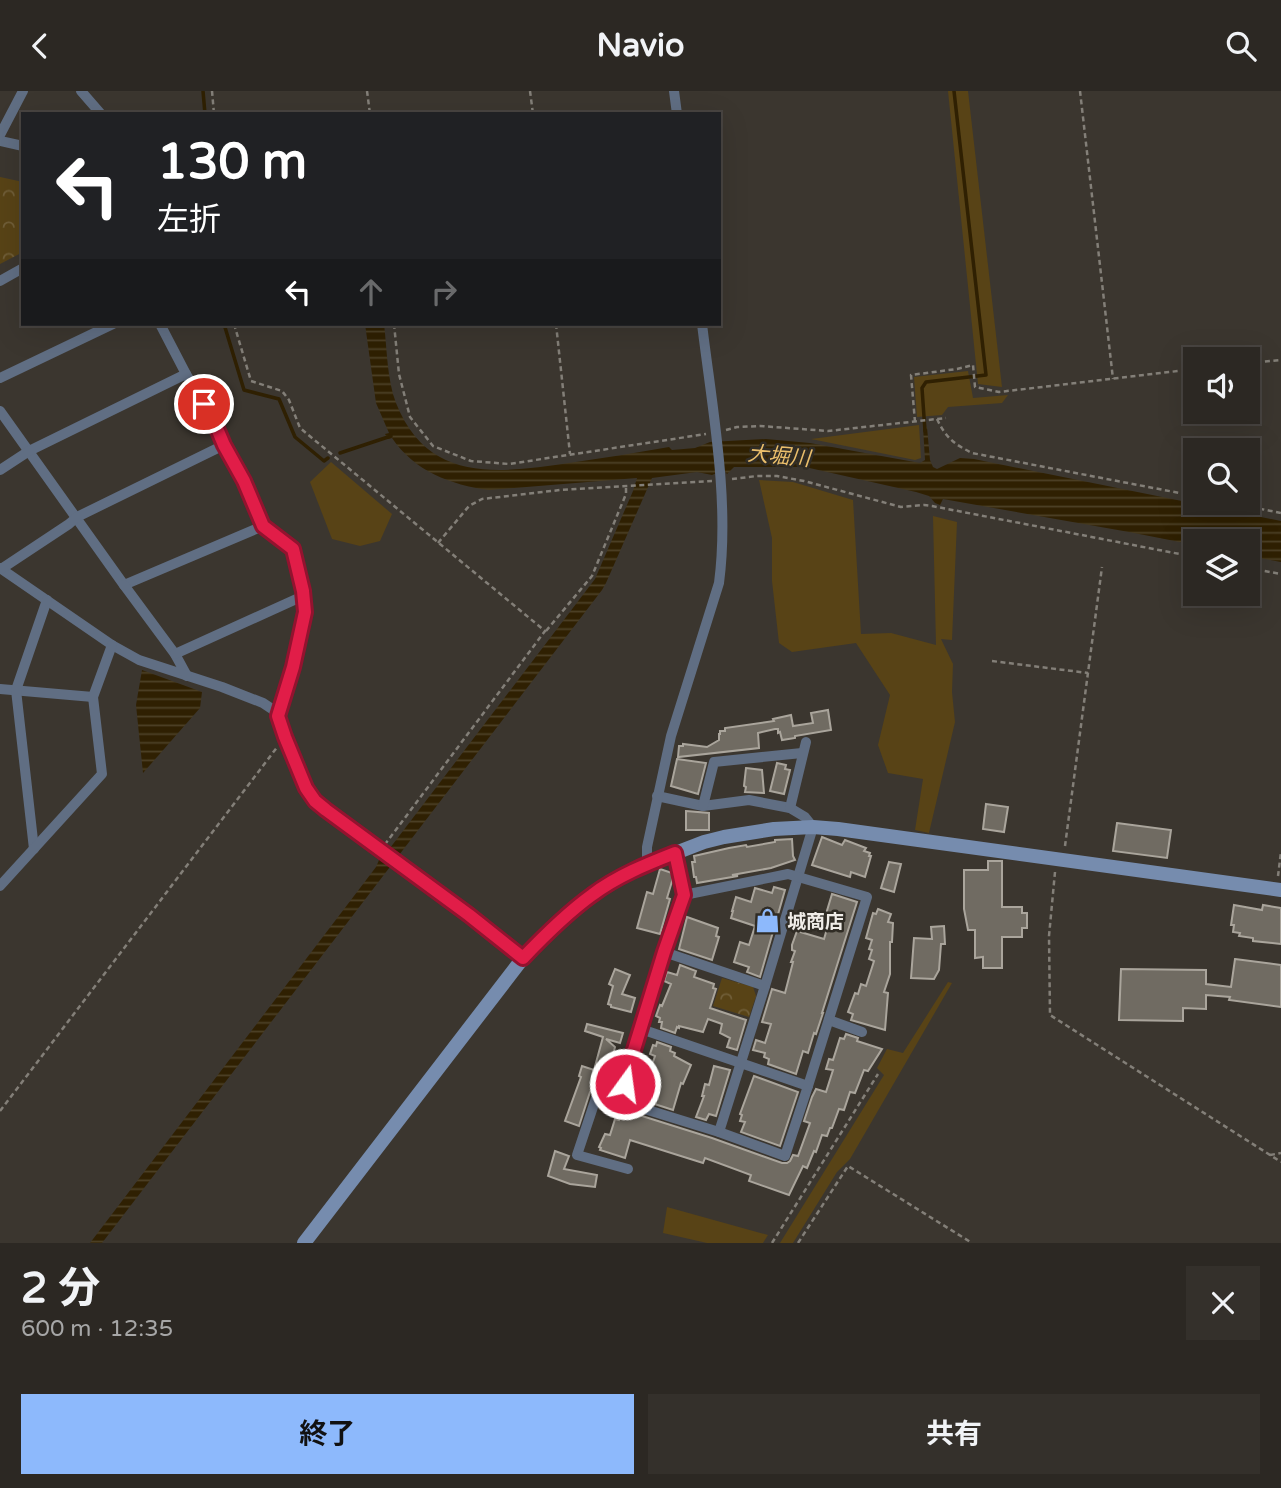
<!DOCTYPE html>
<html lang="ja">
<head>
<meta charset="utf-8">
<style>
  body { margin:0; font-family:"Varela Round","Noto Sans JP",sans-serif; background:#34302b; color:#f1f3f6; height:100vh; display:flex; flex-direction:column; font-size:26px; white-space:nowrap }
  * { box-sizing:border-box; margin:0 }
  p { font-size:23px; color:#a6a6a6 }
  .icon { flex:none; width:38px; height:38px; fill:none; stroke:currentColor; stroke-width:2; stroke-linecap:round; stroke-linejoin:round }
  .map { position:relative; height:1152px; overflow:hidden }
  .sheet { display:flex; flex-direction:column; background:#2c2823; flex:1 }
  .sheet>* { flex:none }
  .hud { position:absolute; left:21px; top:21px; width:700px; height:214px; border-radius:0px; box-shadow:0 7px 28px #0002,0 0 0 2px #484441; background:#202124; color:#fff; overflow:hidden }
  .fabs { position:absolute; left:1183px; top:256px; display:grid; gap:14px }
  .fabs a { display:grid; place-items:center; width:77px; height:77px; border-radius:0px; background:#2c2823; box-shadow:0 7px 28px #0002,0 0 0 2px #484441; font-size:35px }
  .pin { position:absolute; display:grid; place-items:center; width:60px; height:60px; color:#fff; margin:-30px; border:4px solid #fff; border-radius:50%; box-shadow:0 2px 7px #0007 }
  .me { position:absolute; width:77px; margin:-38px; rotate:14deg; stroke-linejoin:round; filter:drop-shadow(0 0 5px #0008) }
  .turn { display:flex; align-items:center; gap:24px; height:147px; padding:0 21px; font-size:32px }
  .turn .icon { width:91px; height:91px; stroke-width:2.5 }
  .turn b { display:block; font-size:49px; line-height:60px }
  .lanes { display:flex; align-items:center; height:66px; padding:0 21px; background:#0003; justify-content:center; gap:35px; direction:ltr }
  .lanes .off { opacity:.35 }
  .round { display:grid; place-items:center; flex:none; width:74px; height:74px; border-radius:0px; background:#34302b }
  .headline { display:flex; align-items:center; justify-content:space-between; height:119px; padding:0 21px }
  h1 { font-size:42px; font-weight:700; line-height:52px }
  .cta { display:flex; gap:14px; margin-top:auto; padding:14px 21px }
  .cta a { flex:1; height:80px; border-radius:0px; background:#8db9fc; color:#111; font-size:28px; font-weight:700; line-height:80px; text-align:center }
  .cta a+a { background:#34302b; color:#f1f3f6 }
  header { display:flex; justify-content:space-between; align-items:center; height:91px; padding:0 21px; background:#2c2823; font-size:32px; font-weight:700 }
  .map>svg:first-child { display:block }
  .grass { fill:#584316 }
  .forest { fill:url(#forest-crowns) }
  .water { fill:url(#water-rules) }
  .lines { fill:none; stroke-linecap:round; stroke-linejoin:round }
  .stream { stroke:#2f2002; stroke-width:3.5 }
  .building { fill:#706b62; stroke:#aaa59c; stroke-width:2 }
  .path { stroke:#837f78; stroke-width:2.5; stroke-dasharray:5 3.5; stroke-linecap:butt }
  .street { stroke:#606e83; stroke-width:10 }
  .secondary { stroke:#768cae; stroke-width:14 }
  .route-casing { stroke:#92132f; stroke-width:18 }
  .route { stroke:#e11d48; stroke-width:12 }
  .labels { text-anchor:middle; stroke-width:5; stroke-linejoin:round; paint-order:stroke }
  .poi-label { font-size:19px; font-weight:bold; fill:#f0ede8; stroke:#302c25; text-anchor:start }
  .water-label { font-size:21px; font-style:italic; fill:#eabe6b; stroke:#302c25 }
</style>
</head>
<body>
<header><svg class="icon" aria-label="back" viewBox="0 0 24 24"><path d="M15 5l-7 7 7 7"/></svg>Navio<svg class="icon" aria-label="search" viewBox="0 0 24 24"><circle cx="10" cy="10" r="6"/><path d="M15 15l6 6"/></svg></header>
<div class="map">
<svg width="1281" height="1152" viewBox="0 0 1281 1152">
  <defs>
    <pattern id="forest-crowns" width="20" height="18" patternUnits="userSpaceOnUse" patternTransform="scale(1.75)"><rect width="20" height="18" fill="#584316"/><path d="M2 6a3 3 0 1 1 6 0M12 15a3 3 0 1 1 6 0" fill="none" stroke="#705e38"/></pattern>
    <pattern id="water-rules" width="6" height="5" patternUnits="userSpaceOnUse" patternTransform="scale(1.75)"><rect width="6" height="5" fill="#2f2002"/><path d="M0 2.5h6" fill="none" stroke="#4d4127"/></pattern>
  </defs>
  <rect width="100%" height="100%" fill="#3b362f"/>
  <!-- grass -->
  <g class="grass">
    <path d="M948 0H968L1002 296 978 293Z"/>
    <path d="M968 280 973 307 1008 304 1002 312 948 316 942 324 917 326 914 286Z"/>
    <path d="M919 334 921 367 915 369 811 348Z"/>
    <path d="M331 371 392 423 380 450 360 455 332 448 310 391Z"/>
    <path d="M759 389 793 391 853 409 861 543 891 542 936 554 933 425 957 431 952 549 941 548 953 573 952 601 955 631 929 742 915 739 923 688 888 682 878 654 890 604 856 552 792 561 779 552 772 490V447Z"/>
    <path d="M948 891 952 892 850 1068 837 1081 793 1152H780L884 984 877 977 887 958 903 962Z"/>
    <path d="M667 1116 768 1144 763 1152H707L663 1142Z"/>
  </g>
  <!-- forest -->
  <g class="forest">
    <path d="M0 86 23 91V161L0 173Z"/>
    <path d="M722 887 753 896 756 905 749 926 713 915Z"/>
  </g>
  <!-- water -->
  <g class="water">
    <path d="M365 233H384C387 257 387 289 396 312 428 393 499 382 569 372 602 367 636 362 669 356L672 359 695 357 710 351 766 348 810 352 920 372 925 369 923 336H927L930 369 933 376 937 378 960 367 974 368 1281 430V471L1248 465V450H1195V454L1129 441 943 408 940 414 935 412 929 405 916 401 805 376H734L727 383 724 379 712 384 697 381 652 387 606 492 602 499 102 1152H90L376 776 379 769 390 757 595 488 633 400 637 387 489 399C451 394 414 380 392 347L388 348 385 343 389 342 376 312Z"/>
    <path d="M142 579 202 601 200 617 143 682 136 614Z"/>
  </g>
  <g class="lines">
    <!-- stream -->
    <g class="stream">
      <path d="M203 0 205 23"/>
      <path d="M224 233 244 299 279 308 295 346 324 370 328 367"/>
      <path d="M925 340 922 297 926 291 986 284 954 0"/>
      <path d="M340 362 391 345"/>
    </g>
  </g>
  <!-- building -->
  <g class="building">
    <path d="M828 619 831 639 795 645V647L782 649 780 641 778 642V638H775L758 642 759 657 678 666 679 655H683V653L707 656 719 649V643H720V640H725V637L774 630 773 628 791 624 793 635 813 632 811 622Z"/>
    <path d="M677 668 706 672 698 703 671 695Z"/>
    <path d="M777 672 786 674 785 678 790 679 784 703 770 700Z"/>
    <path d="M746 677 762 679 764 702 745 701 746 696 744 695Z"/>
    <path d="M986 713 1008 716 1004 741 983 738Z"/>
    <path d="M686 720 709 722V739H686Z"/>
    <path d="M1117 732 1171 739 1167 767 1113 760Z"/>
    <path d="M822 746 842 754 845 749 866 757 864 760 870 762 869 765H871L865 786 851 781 850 786 812 774Z"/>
    <path d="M792 748 793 765 795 769 771 777 732 784 738 785 697 792 696 786H694L692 771H695L694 765 729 757 746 754 747 756 775 751V749Z"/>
    <path d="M988 770H1002V816H1022V822H1027V837H1022V846H1002V877H983V866L975 867V839H968L964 818V779H988Z"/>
    <path d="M889 771 901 773 894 801 881 797Z"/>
    <path d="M660 778 672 782 673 787 667 807 670 808 660 843 637 837 647 801 653 803Z"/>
    <path d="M774 796 785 799 760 886 747 881 749 876 734 871 740 851 749 854 755 835 731 827 733 820H732L736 806 751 811 755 797 772 802Z"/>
    <path d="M832 803 857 811 822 922H823L816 943 814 942 808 962 803 960 796 983 768 973 769 968 764 966 765 962 753 959 756 949 765 952 771 933 762 931 772 898 785 902 793 871H791L795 860 792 859V854L797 840 824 848 831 824 826 823Z"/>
    <path d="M1234 814 1262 819 1263 814 1281 817V853L1253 850V847L1239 845 1240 842 1233 841 1234 834H1231Z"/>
    <path d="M878 818 891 823 888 831 893 832 892 851H890V883L884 901 888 902 885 939 851 929 853 923 848 921 855 902 858 903 861 893 866 895 874 870 869 868 872 859 869 858 872 849 866 847 873 822 876 823Z"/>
    <path d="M687 826 718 837 716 845 719 846 712 869 679 858Z"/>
    <path d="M944 835 945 853H941L939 879 934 888 911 887 914 847 932 848 931 836Z"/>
    <path d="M1235 868 1281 874V916L1229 909 1230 906 1206 904V918L1183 917V930L1119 929 1121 878 1206 879V893L1231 896Z"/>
    <path d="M680 874 696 880 694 886 714 893 713 897 716 898 710 917 746 929 737 959 727 956 730 947 720 942 722 933 708 928 703 941 679 935V937L677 936 675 942 661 937 662 931H659L660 927 656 925 660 914 662 915 671 893 664 890 667 881 677 884Z"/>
    <path d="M615 878 630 884 622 903 635 907 631 921 611 916V914L608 913 613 895 609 893Z"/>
    <path d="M587 933 623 942 620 952 606 948 615 956 608 983 610 984 605 998 594 997 590 1001 579 1035 565 1030 581 986 579 985 582 975 594 979 603 946 585 940Z"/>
    <path d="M846 943 858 947 857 950 882 958 868 980 864 979 855 1002 850 1001 844 1019 839 1018 832 1037H830L827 1045 822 1044 816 1061 814 1060 807 1077 803 1075 789 1104 749 1090 751 1084 705 1067 703 1072 630 1049 625 1067 600 1059 601 1057 599 1056 605 1043 610 1044 615 1028 619 1029 623 1019 712 1047 782 1072H787L790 1070 793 1064 798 1065 810 1032 804 1030 812 1006 816 998 826 1001 833 979 826 978 829 968 833 969 840 947 844 948Z"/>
    <path d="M657 951 671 956 670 960 675 962 674 965 691 974 683 993 681 992 673 1019 636 1007 641 983 647 988 655 965 650 963 653 954 656 955Z"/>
    <path d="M714 975 730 979 716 1025 709 1023 706 1029 696 1026 704 1005H702L705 993 709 994Z"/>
    <path d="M754 985 798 1001 780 1055 741 1041 745 1031 740 1030 742 1024 740 1023Z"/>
    <path d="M555 1060 569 1065 564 1078 597 1084 595 1096 570 1093 548 1085Z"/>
  </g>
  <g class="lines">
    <!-- path -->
    <g class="path">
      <path d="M212 0 214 23"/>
      <path d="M367 0 370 23"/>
      <path d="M530 0 533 23"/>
      <path d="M1080 0 1113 288"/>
      <path d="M234 233 251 290 282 300 289 309 300 337 545 540 386 752"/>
      <path d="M394 233 399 283 410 326 433 355 471 370 509 373 706 343"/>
      <path d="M556 233 570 363"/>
      <path d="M1248 272 1281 269"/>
      <path d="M937 328C946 347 954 353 972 362L1195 405"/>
      <path d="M915 331 911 284 957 278 973 274 975 296 999 301 1195 278"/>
      <path d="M726 339 737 336 760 335 828 340 946 327"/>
      <path d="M732 388 757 385H777L804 390 901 416 924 414 932 415 1195 466"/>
      <path d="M1226 411 1281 422"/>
      <path d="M438 452 469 415 482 408 560 399 712 390"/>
      <path d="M1248 477 1281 483"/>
      <path d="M546 540 592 485 626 403V395"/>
      <path d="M992 570 1088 582"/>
      <path d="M1065 755 1102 476"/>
      <path d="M1055 781 1049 845 1050 924 1281 1071"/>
      <path d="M1278 785 1281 761"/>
      <path d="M0 1020 278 655"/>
      <path d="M1270 1064 1281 1062"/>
      <path d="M772 1152 878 983"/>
      <path d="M798 1152 848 1075 972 1152"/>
    </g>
    <!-- street -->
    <g class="street">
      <path d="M81 0 101 23"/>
      <path d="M674 0 677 23"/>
      <path d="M0 44 23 0"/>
      <path d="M0 50 23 55"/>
      <path d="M0 190 23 177"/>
      <path d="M160 233 186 283 213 328 224 354 244 390 263 435 293 458 303 501 305 521 293 576 278 625"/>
      <path d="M0 287 113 233"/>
      <path d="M0 320 124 494 263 435"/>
      <path d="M0 379 29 360 186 283"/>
      <path d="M0 477 112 554 139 569 222 596 263 612 272 618 278 625 284 646 306 697 315 710 382 762 481 833 523 867"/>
      <path d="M1 478 69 433 77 426 224 354"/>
      <path d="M124 494 175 563 187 585"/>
      <path d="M175 563 303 505"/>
      <path d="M0 598 93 606"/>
      <path d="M657 705 703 715 749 709 790 717 805 726 813 736 765 895 719 1041"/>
      <path d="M703 715 714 671 802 662"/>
      <path d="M790 717 806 651"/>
      <path d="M34 758 16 599 47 509"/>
      <path d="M675 762 684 804 664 861 629 975 622 1011 719 1041 785 1065 808 995 867 806 788 783 684 804"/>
      <path d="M647 773V756L671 645 719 492C730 409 712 316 702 233"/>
      <path d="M0 795 102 683 93 606 112 554"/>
      <path d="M664 861 765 895"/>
      <path d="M829 929 862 941"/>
      <path d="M641 938 808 995"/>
      <path d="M622 1011 597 1004 577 1064 628 1078"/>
    </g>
    <!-- secondary -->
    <path class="secondary" d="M304 1152 523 867 573 819 593 803 613 790 647 773 704 751 724 746 774 738 813 736 838 738 1281 799"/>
  </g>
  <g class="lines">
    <defs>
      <path id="route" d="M204 313 213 328 224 354 244 390 263 435 293 458 303 500 305 521 293 576 278 625 285 646 306 697 315 710 326 719 469 824 523 867C544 845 567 822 592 804 617 785 647 773 675 762L684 804 664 861 629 975 625 993"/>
    </defs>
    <!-- route casing -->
    <use href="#route" class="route-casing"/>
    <!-- route -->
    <use href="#route" class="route"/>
  </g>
  <!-- icons -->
  <defs>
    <symbol id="shop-bare" viewBox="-9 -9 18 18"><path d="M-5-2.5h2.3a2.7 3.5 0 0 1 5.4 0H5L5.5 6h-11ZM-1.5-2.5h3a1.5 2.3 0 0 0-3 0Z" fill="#8db9fc" stroke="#302c25" stroke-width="2.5" paint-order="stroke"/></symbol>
  </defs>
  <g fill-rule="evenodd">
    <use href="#shop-bare" x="750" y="812" width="35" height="35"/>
  </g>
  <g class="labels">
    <!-- poi labels -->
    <g class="poi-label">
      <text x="787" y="837">城商店</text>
    </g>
    <!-- water labels -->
    <g class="water-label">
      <text transform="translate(779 365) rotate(5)" y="7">大堀川</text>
    </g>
  </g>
</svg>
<div class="fabs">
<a><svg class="icon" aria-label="sound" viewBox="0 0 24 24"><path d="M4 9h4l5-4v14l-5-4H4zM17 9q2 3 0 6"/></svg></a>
<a><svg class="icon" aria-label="search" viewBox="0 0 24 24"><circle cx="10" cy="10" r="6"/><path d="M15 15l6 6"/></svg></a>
<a><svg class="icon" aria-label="layers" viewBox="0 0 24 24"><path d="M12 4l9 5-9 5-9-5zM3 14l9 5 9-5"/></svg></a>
</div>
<div class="pin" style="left:204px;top:313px;background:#d93025"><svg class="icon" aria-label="arrive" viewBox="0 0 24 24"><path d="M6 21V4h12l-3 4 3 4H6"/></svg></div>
<svg class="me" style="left:625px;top:993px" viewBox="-20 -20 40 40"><circle r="17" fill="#e11d48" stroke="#fff" stroke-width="3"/><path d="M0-11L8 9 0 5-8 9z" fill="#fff"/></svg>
<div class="hud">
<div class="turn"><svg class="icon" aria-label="left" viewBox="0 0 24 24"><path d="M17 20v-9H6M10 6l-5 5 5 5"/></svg><div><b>130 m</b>左折</div></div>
<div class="lanes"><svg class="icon" aria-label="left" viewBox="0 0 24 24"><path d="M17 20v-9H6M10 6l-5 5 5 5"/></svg><svg class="icon off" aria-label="ahead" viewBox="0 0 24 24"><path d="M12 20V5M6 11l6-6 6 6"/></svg><svg class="icon off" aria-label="right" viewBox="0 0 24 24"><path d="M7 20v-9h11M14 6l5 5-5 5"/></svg></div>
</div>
</div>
<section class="sheet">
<div class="headline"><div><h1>2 分</h1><p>600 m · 12:35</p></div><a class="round"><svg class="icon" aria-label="close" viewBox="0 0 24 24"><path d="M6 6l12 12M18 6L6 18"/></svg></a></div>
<div class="cta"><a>終了</a><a>共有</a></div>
</section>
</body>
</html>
